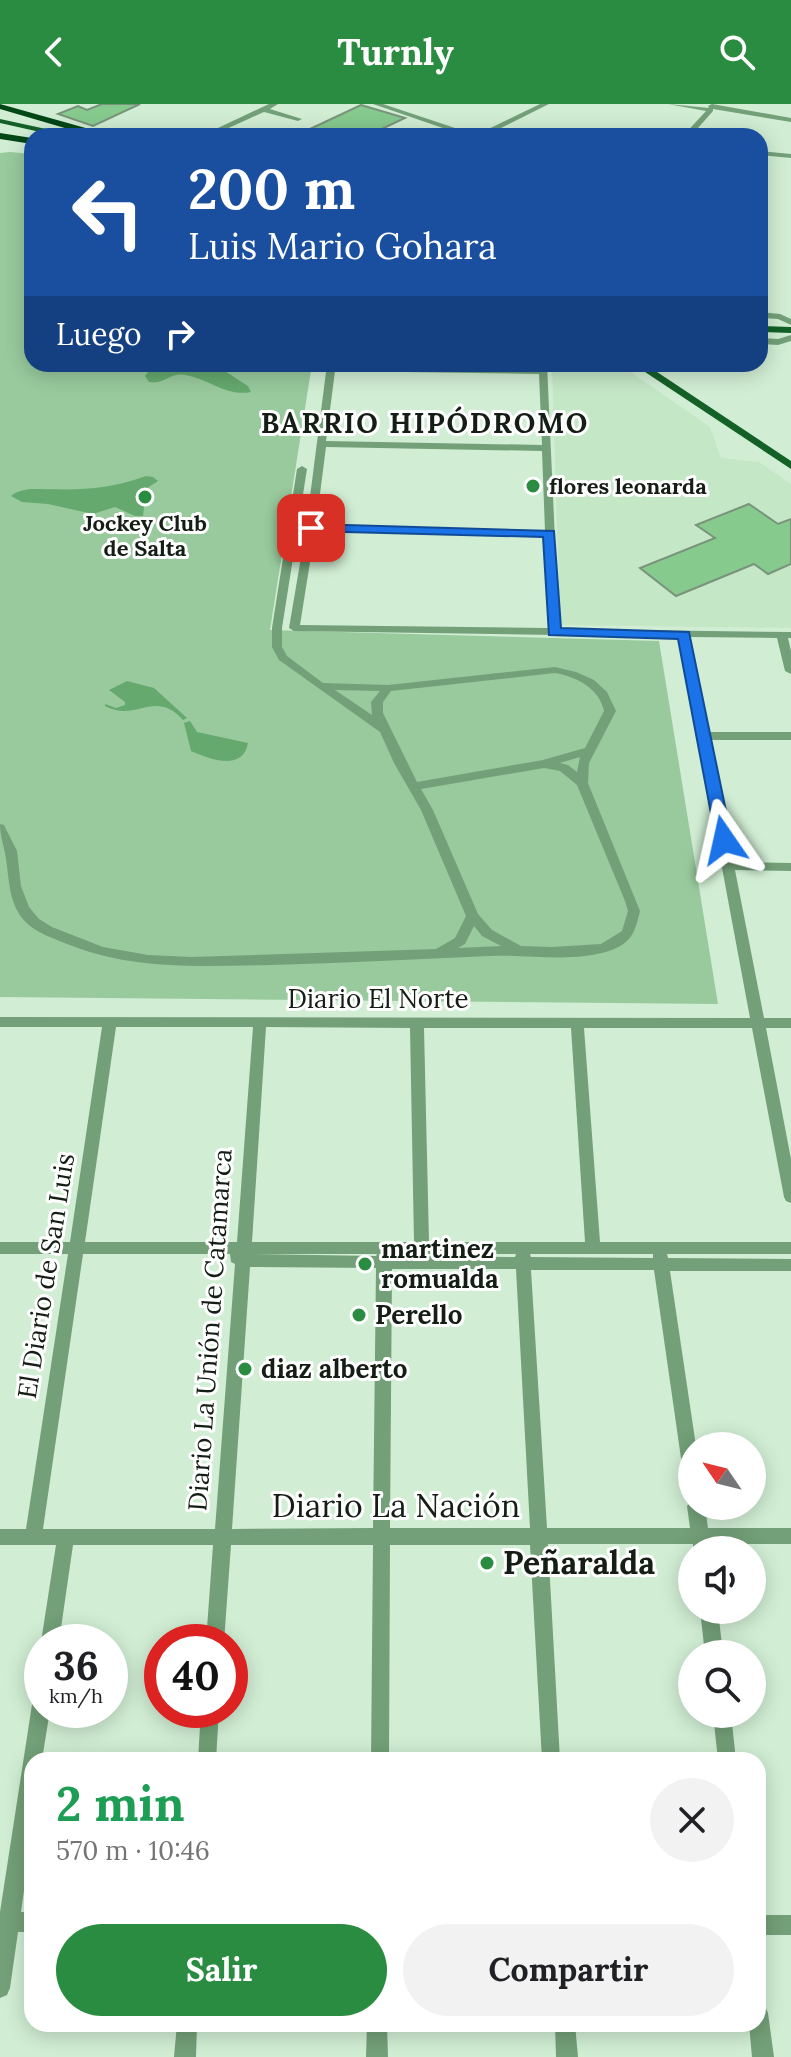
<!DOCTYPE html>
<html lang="es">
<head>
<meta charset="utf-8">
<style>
  body { margin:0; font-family:Lora,serif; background:#f2f2f2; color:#202124; height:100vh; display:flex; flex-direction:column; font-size:30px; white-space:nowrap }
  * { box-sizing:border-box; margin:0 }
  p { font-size:26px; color:#757577 }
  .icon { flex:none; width:44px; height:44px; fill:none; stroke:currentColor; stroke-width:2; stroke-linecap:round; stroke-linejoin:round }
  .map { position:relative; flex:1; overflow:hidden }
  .sheet { position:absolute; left:24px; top:1648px; width:742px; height:280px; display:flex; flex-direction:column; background:#fff; border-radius:24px; box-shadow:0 4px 20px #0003 }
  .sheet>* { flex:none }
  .hud { position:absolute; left:24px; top:24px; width:744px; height:244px; border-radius:24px; box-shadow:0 4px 20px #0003; background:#1a4fa0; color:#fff; overflow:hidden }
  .needle { width:52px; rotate:305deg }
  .buttons { position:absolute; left:678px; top:1328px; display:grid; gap:16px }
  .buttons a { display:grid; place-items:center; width:88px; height:88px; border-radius:50%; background:#fff; box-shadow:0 4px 20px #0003; font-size:40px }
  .speed { position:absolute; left:24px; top:1520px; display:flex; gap:16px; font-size:40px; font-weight:700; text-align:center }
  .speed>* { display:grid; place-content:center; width:104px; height:104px; border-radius:50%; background:#fff; box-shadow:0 4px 20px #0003; line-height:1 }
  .speed small { font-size:20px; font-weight:400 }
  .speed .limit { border:12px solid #d22; background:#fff; color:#111 }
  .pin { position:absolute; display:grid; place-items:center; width:68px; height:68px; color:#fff; margin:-34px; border-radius:16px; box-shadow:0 4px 12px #0006 }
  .me { position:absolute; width:88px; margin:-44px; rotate:349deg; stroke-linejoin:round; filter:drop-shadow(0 0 6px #0008) }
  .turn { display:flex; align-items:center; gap:28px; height:168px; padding:0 32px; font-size:36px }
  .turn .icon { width:104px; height:104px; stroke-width:2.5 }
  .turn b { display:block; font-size:56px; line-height:68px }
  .then { display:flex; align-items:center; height:76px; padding:0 32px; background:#0003; gap:16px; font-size:30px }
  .round { display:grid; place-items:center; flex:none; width:84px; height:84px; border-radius:42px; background:#f2f2f2 }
  .overview { display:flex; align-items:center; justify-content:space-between; height:136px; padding:0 32px }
  h1 { font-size:48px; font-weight:700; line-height:60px; color:#1e9e55 }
  .button { display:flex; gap:16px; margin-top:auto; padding:16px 32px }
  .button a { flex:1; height:92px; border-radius:48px; background:#2a8c40; color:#fff; font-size:32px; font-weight:700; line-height:92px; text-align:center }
  .button a+a { background:#f2f2f2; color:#202124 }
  header { display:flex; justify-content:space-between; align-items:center; height:104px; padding:0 32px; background:#2a8c40; color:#fff; font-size:36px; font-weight:700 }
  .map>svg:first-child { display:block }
  .built { fill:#c4e7c6 }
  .green { fill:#98ca9d }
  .water { fill:#65a96e }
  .building { fill:#86ca8e; stroke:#79947b; stroke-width:2 }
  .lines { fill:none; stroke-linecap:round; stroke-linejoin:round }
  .minor { fill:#73a078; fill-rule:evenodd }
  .major { fill:#146127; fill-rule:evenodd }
  .highway { fill:#004716; fill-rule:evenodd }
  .route { fill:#1a73e8; stroke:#114b97; stroke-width:2 }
  .poi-dot { fill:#2a8c40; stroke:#fff; stroke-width:3 }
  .labels { text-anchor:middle; stroke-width:6; stroke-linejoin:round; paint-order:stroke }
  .far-poi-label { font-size:22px; font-weight:bold; fill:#141e15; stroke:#fff; text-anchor:start }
  .street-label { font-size:26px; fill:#141e15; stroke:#fff }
  .poi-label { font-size:26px; font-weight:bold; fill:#141e15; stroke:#fff; text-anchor:start }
  .far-district-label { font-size:28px; font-weight:bold; letter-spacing:2px; fill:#141e15; stroke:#fff }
  .near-street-label { font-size:32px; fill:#141e15; stroke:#fff }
  .near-poi-label { font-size:32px; font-weight:bold; fill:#141e15; stroke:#fff; text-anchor:start }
</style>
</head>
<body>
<header><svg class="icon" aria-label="back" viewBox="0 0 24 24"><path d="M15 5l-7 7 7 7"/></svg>Turnly<svg class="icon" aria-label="search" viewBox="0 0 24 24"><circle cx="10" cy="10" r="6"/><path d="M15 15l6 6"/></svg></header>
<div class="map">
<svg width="791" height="1953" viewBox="0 0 791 1953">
  <rect width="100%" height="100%" fill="#d1eed4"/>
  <!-- built -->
  <path class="built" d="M552 260H619L710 323 721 354 759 358 791 380V524L560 521Z"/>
  <!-- green -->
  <path class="green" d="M10 48 32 50V260H312L270 526 659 537 718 900 0 893V49Z"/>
  <!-- water -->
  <g class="water">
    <path d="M154 260H183L201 266 208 260H222L223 266 248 282 251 288C227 293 207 274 185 271 170 268 164 281 149 278L145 272Z"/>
    <path d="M146 372 153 373 158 377 135 392 144 403 143 412H135L115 403 93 410 48 400 22 398 11 392C19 385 30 385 41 385 82 386 107 386 146 372Z"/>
    <path d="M127 577 154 584 187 614 183 616C155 584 136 619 105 602V600L116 604 125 601V598L109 586Z"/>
    <path d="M190 617 197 628 248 639C243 668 209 655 191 647L184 619Z"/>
  </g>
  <!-- building -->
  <g class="building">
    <path d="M102 0H140L93 22 58 10 78 2 87 6Z"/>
    <path d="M361 1 405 14 367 32H295Z"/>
    <path d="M749 400 778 420 791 415V460L768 470 754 460 676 492 640 464 715 434 696 421Z"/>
  </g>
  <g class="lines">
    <!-- minor -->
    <g class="minor">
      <path d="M269 0H278L270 5 302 15 298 17 264 8 211 32H201Z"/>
      <path d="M373 0H383L476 31 540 0H549L485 32H466Z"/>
      <path d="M668 0 709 4 708 2 712 0 791 14V18L713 5V7L691 32H683L706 7Z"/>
      <path d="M760 47 791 50V54L760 51Z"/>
      <path d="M760 208 780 210 791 215V221L778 215 760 214Z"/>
      <path d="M791 231V237L778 241 760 240V234L778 235Z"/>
      <path d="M327 260 539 264V260H547L559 525 791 528V534H788L791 547V570L785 567 777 534 690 533 708 628H791V636H710L733 758 791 759V767L735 766 764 914H791V924H766L791 1055V1099L786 1097 784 1093 752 924H584L600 1138H791V1150H667L668 1154 791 1155V1167H670L696 1342H692V1383L686 1381 684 1375 654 1166H531L547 1424H690L687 1402 692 1396V1402H705L708 1424H791V1440H710L711 1446H693V1440H548L560 1656H542L530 1441H390L389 1656H371L373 1441H231L224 1538H206L213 1441H73L59 1538H42V1540L41 1538 56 1441H0V1425H26L68 1150H0V1138H70L102 923H0V913L750 914 679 533 294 527 289 524 306 424ZM335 267 539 270 542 341 326 337ZM326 343 542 347 545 427 316 421ZM315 427 545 433 548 524 300 521ZM116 923H253L237 1138H85ZM266 923 410 924 414 1138H252ZM424 924H571L585 1138H429ZM83 1150H230L231 1158 235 1160 215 1425H43ZM251 1150H377L376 1152ZM391 1150H415L416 1152H392ZM429 1150H516L515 1153 428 1152ZM530 1150H653V1154L531 1153ZM250 1163 376 1164 373 1424 232 1425ZM392 1165H516L530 1424H390Z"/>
      <path d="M302 362 307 365 282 524V543L287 552 323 579 388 581 555 563 576 568 594 576 607 588 616 607 589 659 588 679 640 807C635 828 632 839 609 847 571 859 528 850 489 852 416 855 344 859 271 861 199 862 130 867 62 838 52 834 39 829 30 822 7 803 10 775 5 749 3 739 0 731 0 720L4 721 17 747 21 782 29 803 39 815 52 823 103 843 148 851 191 853 436 845 455 834 466 812 421 706 394 659 380 628 279 556 272 543V524L297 365ZM555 569C577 573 599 584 604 607L585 644 543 656 417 678 383 609V598L391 587ZM335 586 380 587 371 598 372 611ZM580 653 577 668 568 661 560 659ZM544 664 560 667 577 681 625 797 628 807 622 827 601 840 552 843 521 842 492 826 478 810 433 706 421 685ZM474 822 482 832 501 842 458 844 465 840Z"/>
      <path d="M700 1506H718L723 1550H705Z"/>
      <path d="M42 1585V1606H50L42 1656H32V1728L21 1808H32V1828H18L10 1884 7 1891 0 1894V1808L33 1594 35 1587Z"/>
      <path d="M201 1606H219L216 1656H198Z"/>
      <path d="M713 1610H731L736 1656H718Z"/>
      <rect x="758" y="1811" width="33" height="20"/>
      <path d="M758 1899 765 1902 768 1909 774 1953H752L749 1920H758Z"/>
      <path d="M177 1920H197L196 1953H174Z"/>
      <path d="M367 1920H387L388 1953H366Z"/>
      <path d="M555 1920H575L578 1953H556Z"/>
    </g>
    <!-- major -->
    <g class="major">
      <path d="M0 15 69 30 73 32H58L0 19Z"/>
      <path d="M760 222 791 223V229L760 228Z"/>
      <path d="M633 260H645L791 357V365Z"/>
    </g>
    <!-- highway -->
    <g class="highway">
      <path d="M0 0 107 30 108 32H92L0 5Z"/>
      <path d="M0 29 32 34V40L0 35Z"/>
    </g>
  </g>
  <!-- route -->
  <path class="route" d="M311 420 554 427 561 524 689 528 732 736 730 740 724 741 716 736 678 535 549 531 543 433 307 427V421Z"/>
  <!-- markers -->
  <g class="poi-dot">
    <circle cx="533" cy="382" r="8"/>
    <circle cx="145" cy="393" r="8"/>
    <circle cx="365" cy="1160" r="8"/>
    <circle cx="359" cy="1211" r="8"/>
    <circle cx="245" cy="1265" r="8"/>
    <circle cx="487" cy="1459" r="8"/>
  </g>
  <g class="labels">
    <!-- far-poi labels -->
    <g class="far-poi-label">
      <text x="549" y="390">flores leonarda</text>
      <text x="145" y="427" text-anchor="middle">Jockey Club<tspan x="145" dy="25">de Salta</tspan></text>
    </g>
    <!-- street labels -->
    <g class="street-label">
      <text x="378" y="904">Diario El Norte</text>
      <text transform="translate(46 1172) rotate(-81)" y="9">El Diario de San Luis</text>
      <text transform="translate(210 1226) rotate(-86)" y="9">Diario La Unión de Catamarca</text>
    </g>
    <!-- poi labels -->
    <g class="poi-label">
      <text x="381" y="1154">martinez<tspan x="381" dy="30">romualda</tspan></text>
      <text x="375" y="1220">Perello</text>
      <text x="261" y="1274">diaz alberto</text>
    </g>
    <!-- far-district labels -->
    <g class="far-district-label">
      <text x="425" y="329">BARRIO HIPÓDROMO</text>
    </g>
    <!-- near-street labels -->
    <g class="near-street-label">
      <text x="396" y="1413">Diario La Nación</text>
    </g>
    <!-- near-poi labels -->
    <g class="near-poi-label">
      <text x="503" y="1470">Peñaralda</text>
    </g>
  </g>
</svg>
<div class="buttons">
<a><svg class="needle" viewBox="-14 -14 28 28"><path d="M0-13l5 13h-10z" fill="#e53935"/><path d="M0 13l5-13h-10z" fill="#757577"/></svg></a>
<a><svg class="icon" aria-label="sound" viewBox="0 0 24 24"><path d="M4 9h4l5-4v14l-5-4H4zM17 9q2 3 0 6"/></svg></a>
<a><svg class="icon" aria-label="search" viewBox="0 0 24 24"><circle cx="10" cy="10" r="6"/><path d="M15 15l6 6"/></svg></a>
</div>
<div class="speed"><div>36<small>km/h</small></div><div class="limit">40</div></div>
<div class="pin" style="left:311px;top:424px;background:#d93025"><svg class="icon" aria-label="arrive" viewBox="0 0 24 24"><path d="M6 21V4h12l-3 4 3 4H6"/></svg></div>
<svg class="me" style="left:724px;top:736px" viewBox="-20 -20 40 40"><path d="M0-17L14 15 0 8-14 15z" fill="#1a73e8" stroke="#fff" stroke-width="4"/></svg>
<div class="hud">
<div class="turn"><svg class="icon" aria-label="left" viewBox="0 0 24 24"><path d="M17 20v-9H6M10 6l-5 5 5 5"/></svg><div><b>200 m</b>Luis Mario Gohara</div></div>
<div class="then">Luego<svg class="icon" aria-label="right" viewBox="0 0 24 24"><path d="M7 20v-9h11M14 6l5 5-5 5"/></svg></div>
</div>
<section class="sheet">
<div class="overview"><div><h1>2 min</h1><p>570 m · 10:46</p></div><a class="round"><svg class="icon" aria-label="close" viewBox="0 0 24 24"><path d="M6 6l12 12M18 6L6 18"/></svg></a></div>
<div class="button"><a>Salir</a><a>Compartir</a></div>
</section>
</div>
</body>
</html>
